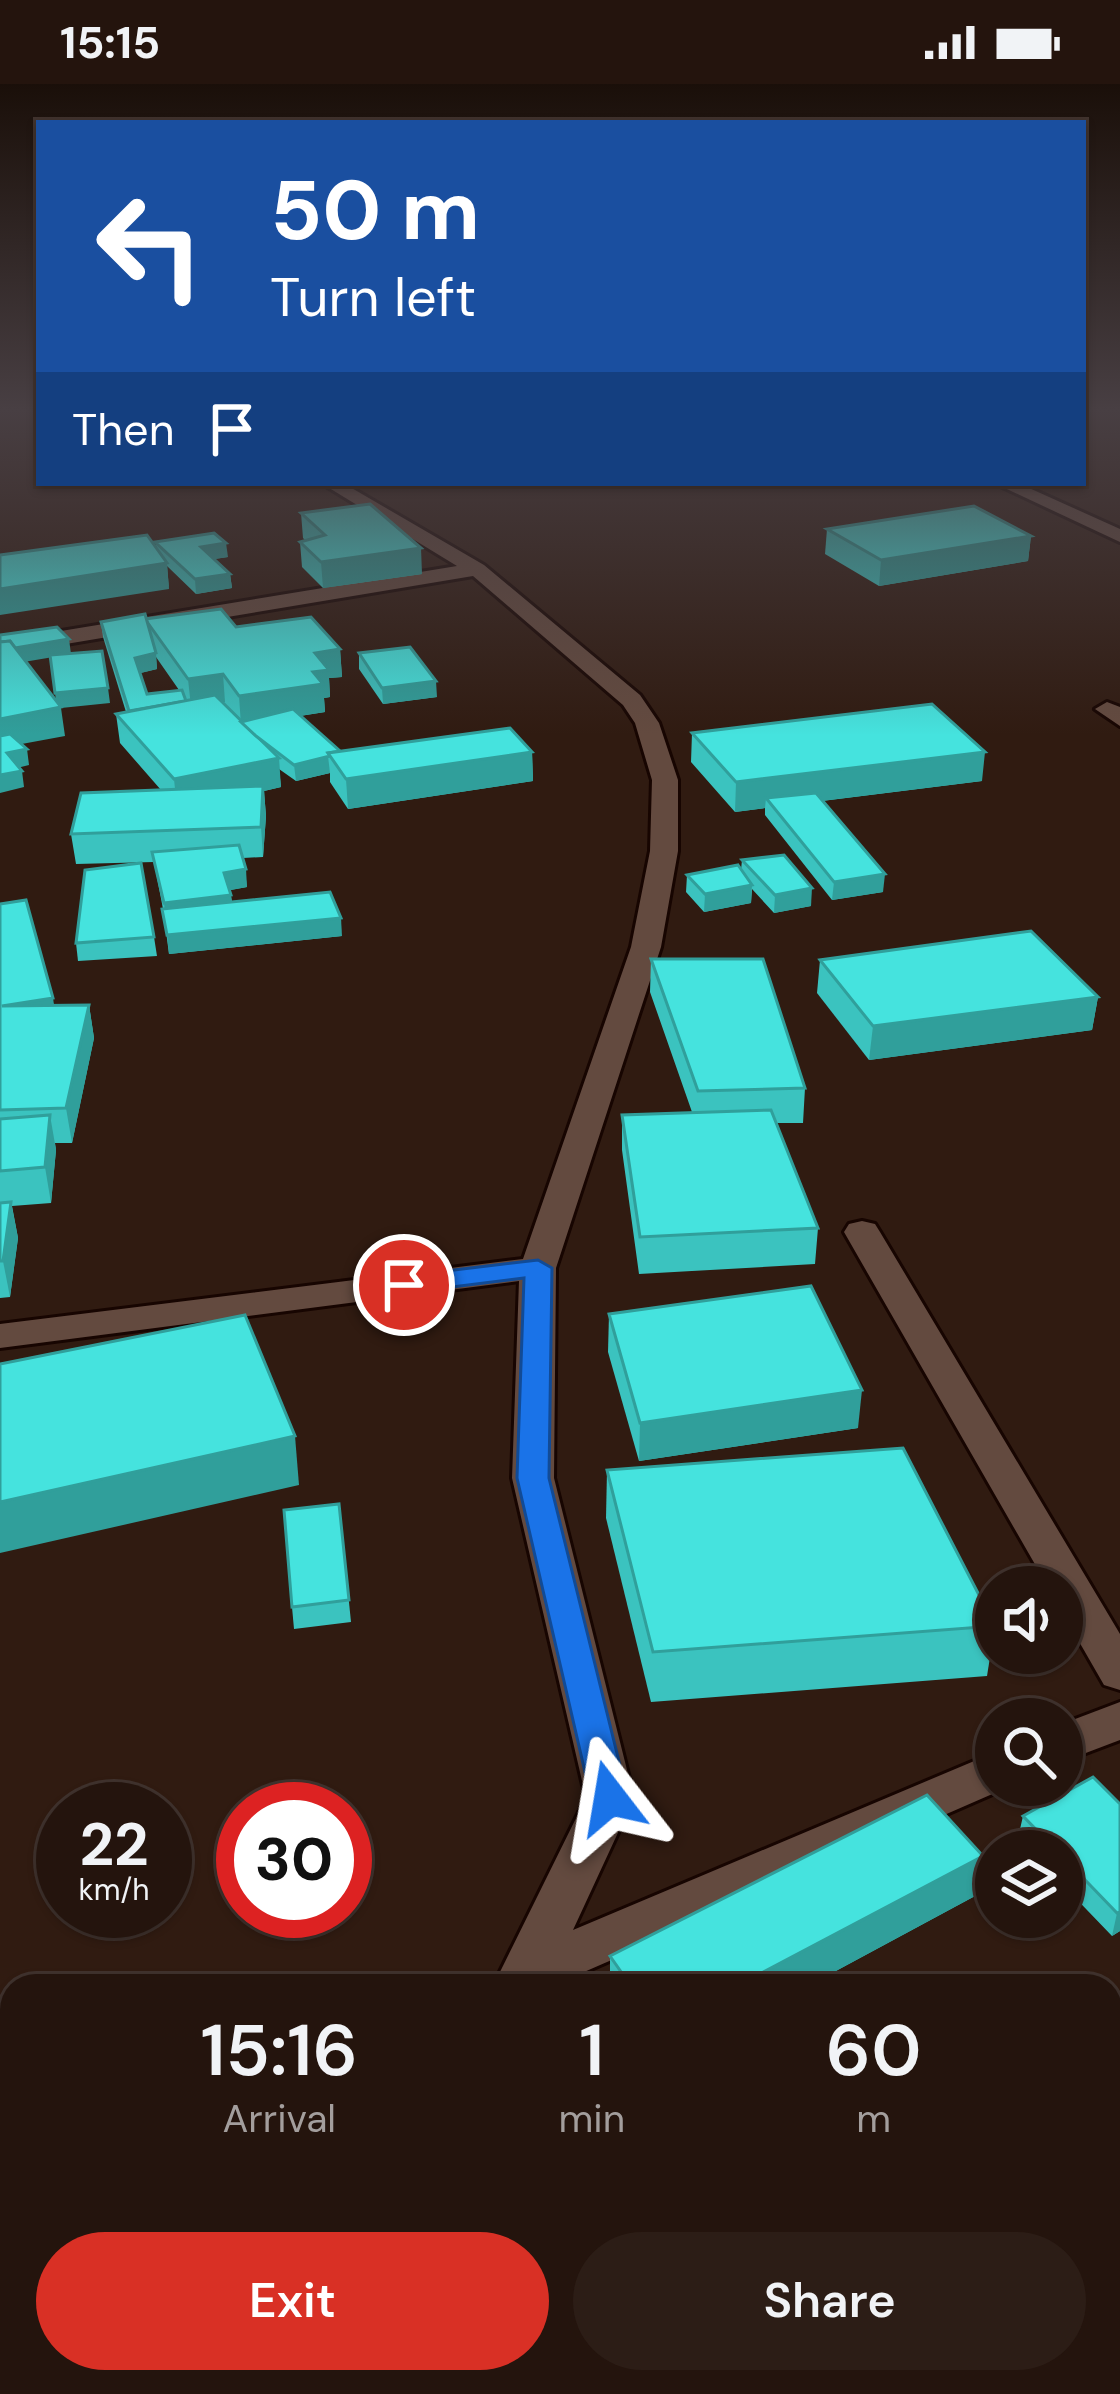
<!DOCTYPE html>
<html lang="en">
<head>
<meta charset="utf-8">
<style>
  body { margin:0; font-family:"DM Sans",sans-serif; background:#2c1d16; color:#f1f3f6; height:100vh; display:flex; flex-direction:column; font-size:45px; white-space:nowrap }
  * { box-sizing:border-box; margin:0 }
  p { font-size:39px; color:#a39e9d }
  .icon { flex:none; width:66px; height:66px; fill:none; stroke:currentColor; stroke-width:2; stroke-linecap:round; stroke-linejoin:round }
  .map { position:relative; flex:1; overflow:hidden }
  .details { position:absolute; left:0px; top:1890px; width:1122px; height:420px; display:flex; flex-direction:column; background:#24140d; border-radius:36px 36px 0 0; box-shadow:0 3px 9px #0004,0 0 0 3px #41332e }
  .details>* { flex:none }
  .banner { position:absolute; left:36px; top:36px; width:1050px; height:366px; border-radius:0px; box-shadow:0 3px 9px #0004,0 0 0 3px #41332e; background:#1a4fa0; color:#fff; overflow:hidden }
  .buttons { position:absolute; left:975px; top:1482px; display:grid; gap:24px }
  .buttons a { display:grid; place-items:center; width:108px; height:108px; border-radius:50%; background:#24140d; box-shadow:0 3px 9px #0004,0 0 0 3px #41332e; font-size:60px }
  .speed { position:absolute; left:36px; top:1698px; display:flex; gap:24px; font-size:60px; font-weight:700; text-align:center }
  .speed>* { display:grid; place-content:center; width:156px; height:156px; border-radius:50%; background:#24140d; box-shadow:0 3px 9px #0004,0 0 0 3px #41332e; line-height:1 }
  .speed small { font-size:30px; font-weight:400 }
  .speed .limit { border:18px solid #d22; background:#fff; color:#111 }
  .pin { position:absolute; display:grid; place-items:center; width:102px; height:102px; color:#fff; margin:-51px; border:6px solid #fff; border-radius:50%; box-shadow:0 3px 12px #0007 }
  .me { position:absolute; width:132px; margin:-66px; rotate:346deg; stroke-linejoin:round; filter:drop-shadow(0 0 9px #0008) }
  .turn { display:flex; align-items:center; gap:42px; height:252px; padding:0 36px; font-size:54px }
  .turn .icon { width:156px; height:156px; stroke-width:2.5 }
  .turn b { display:block; font-size:84px; line-height:102px }
  .then { display:flex; align-items:center; height:114px; padding:0 36px; background:#0003; gap:24px; font-size:45px }
  .eta { display:flex; justify-content:space-evenly; align-items:center; height:204px; text-align:center }
  .eta b { font-size:72px; font-weight:600; line-height:84px }
  .button { display:flex; gap:24px; margin-top:auto; padding:24px 36px }
  .button a { flex:1; height:138px; border-radius:72px; background:#d93025; color:#fff; font-size:48px; font-weight:600; line-height:138px; text-align:center }
  .button a+a { background:#2c1d16; color:#f1f3f6 }
  .status { display:flex; justify-content:space-between; align-items:center; height:84px; padding:0 60px; background:#24140d; direction:ltr }
  .status svg { height:33px; fill:currentColor }
  .map>svg:first-child { display:block }
  .lines { fill:none; stroke-linecap:round; stroke-linejoin:round }
  .minor-casing { stroke:#170501; stroke-width:6 }
  .minor { fill:#634a3f; fill-rule:evenodd }
  .wall { fill:#3bc3bf; fill-rule:evenodd }
  .shaded-wall { fill:#309f9b }
  .building { fill:#45e3de; stroke:#309f9b; stroke-width:3 }
  .route { fill:#1a73e8; stroke:#114b97; stroke-width:3 }
</style>
</head>
<body>
<div class="status"><b>15:15</b><svg viewBox="0 0 49 12"><path d="M0 12V9h3v3zM5 12V6h3v6zM10 12V3h3v9zM15 12V0h3v12zM26 1h20v11H26zM47 4h2v5h-2z"/></svg></div>
<div class="map">
<svg width="1120" height="2310" viewBox="0 0 1120 2310">
  <rect width="100%" height="100%" fill="#301b11"/>
  <g class="lines">
    <defs>
      <g id="minor">
        <path d="M321 399H343L484 481 640 611 659 639 678 696V767L661 863 556 1184 554 1394 634 1714 573 1846 979 1675 996 1669V1701H1013L552 1902H493L586 1714 512 1394 519 1197 0 1264V1240L523 1175 631 863 650 767 652 696 635 639 623 621 473 492 0 571V557L457 482Z"/>
        <path d="M994 399H1018L1120 445V458Z"/>
        <path d="M1107 618 1120 623V642L1095 625Z"/>
        <path d="M862 1137 875 1140 880 1148 1120 1550V1606L1104 1601 1062 1528V1503H1048L844 1148 849 1140Z"/>
        <path d="M1120 1618V1656L1062 1678V1640Z"/>
        <path d="M227 2298H295L290 2310H222Z"/>
        <path d="M705 2298H767L772 2310H710Z"/>
      </g>
    </defs>
    <!-- minor casing -->
    <use href="#minor" class="minor-casing"/>
    <!-- minor -->
    <use href="#minor" class="minor"/>
  </g>
  <!-- wall -->
  <g class="wall">
    <path d="M301 429 422 490 323 504 302 483 300 458 305 456 303 454Z"/>
    <path d="M827 445 1031 452 1028 477 879 502 825 470Z"/>
    <path d="M155 458 228 473 214 475 230 490 232 504 196 510 167 482 169 505Z"/>
    <path d="M146 535 236 543 340 565 342 593 329 594 330 613 324 614 325 628 300 632 340 667 532 668 533 697 348 725 330 698V689L296 697 279 685 281 703 264 707 266 732 263 773 243 774 247 803 230 806 232 818 342 852 169 870 163 825 154 778 76 780 71 750 161 706 120 659 116 630 126 628 103 553 101 538ZM156 573 179 606 147 610 140 589 157 585Z"/>
    <path d="M359 569 437 613 383 620 359 585Z"/>
    <path d="M692 649 982 697 822 717 883 808 832 816 765 731V724L735 728 691 678Z"/>
    <path d="M742 776 811 822 774 829 752 805 751 819 704 828 686 808 687 791 741 786Z"/>
    <path d="M0 820 54 921H89L94 954 72 1059H55L56 1066 51 1119 12 1122 18 1154 10 1213 0 1214Z"/>
    <path d="M154 853 157 872 78 877 76 859Z"/>
    <path d="M651 875 805 1004 803 1039H777L818 1144 815 1180 639 1190 622 1066V1031L692 1028 650 908Z"/>
    <path d="M820 876 1098 913 1092 946 869 976 817 909Z"/>
    <path d="M609 1230 858 1344 639 1377 608 1268Z"/>
    <path d="M607 1386 995 1542 987 1592 651 1618 606 1434Z"/>
    <path d="M339 1420 351 1538 294 1545 292 1523Z"/>
    <path d="M1120 1720V1847L1112 1852 1062 1800V1767H1030L1018 1754 1023 1732Z"/>
    <path d="M975 1812 808 1902H610V1872Z"/>
    <path d="M343 2298H633L641 2310H349Z"/>
  </g>
  <!-- shaded-wall -->
  <g class="shaded-wall">
    <path d="M1083 332H1088L1086 344 1083 345Z"/>
    <path d="M1031 452 1028 477 879 502 881 476Z"/>
    <path d="M226 459 228 473 202 477 201 463Z"/>
    <path d="M421 464 422 490 323 504 321 478Z"/>
    <path d="M167 479 169 505 0 531V505Z"/>
    <path d="M230 490 232 504 196 510 195 495Z"/>
    <path d="M69 555 71 570 0 582V566Z"/>
    <path d="M340 565 342 593 329 594 330 613 324 614 325 628 241 641 239 612 315 569Z"/>
    <path d="M156 569 157 585 137 590 135 574Z"/>
    <path d="M223 590 225 618 191 623 188 595Z"/>
    <path d="M436 597 437 613 383 620 382 604Z"/>
    <path d="M108 604 110 619 61 624 65 652 0 664V635L57 624 55 609Z"/>
    <path d="M27 665 29 681 9 686 7 669Z"/>
    <path d="M532 668 533 697 348 725 346 695Z"/>
    <path d="M985 668 982 697 773 723 766 714 765 724 735 728 736 698Z"/>
    <path d="M328 672 330 689 296 697 294 681Z"/>
    <path d="M279 674 281 703 264 707 266 732 263 773 261 743 177 725 174 695Z"/>
    <path d="M22 687 24 703 0 709V691Z"/>
    <path d="M246 785 247 803 226 807 224 789Z"/>
    <path d="M885 790 883 808 832 816 834 798Z"/>
    <path d="M752 801 751 819 704 828 705 810Z"/>
    <path d="M812 804 811 822 774 829 775 811Z"/>
    <path d="M231 811 233 829 166 837 164 819Z"/>
    <path d="M341 834 342 852 169 870 167 851Z"/>
    <path d="M1098 913 1092 946 869 976 873 942Z"/>
    <path d="M53 914 58 948 2 922Z"/>
    <path d="M89 921 94 954 72 1059 66 1024Z"/>
    <path d="M50 1031 56 1066 51 1119 45 1083Z"/>
    <path d="M11 1118 18 1154 10 1213 3 1177Z"/>
    <path d="M862 1306 858 1344 639 1377 640 1339Z"/>
    <path d="M295 1352 299 1401 0 1469V1418Z"/>
    <path d="M983 1772 975 1812 808 1902H737Z"/>
    <path d="M1120 1828V1847L1112 1852 1117 1829Z"/>
  </g>
  <!-- building -->
  <g class="building">
    <path d="M370 420 421 464 321 478 300 458 325 451 301 429Z"/>
    <path d="M974 422 1031 452 881 476 827 445Z"/>
    <path d="M214 449 226 459 201 463 230 490 195 495 155 458Z"/>
    <path d="M147 451 167 479 0 505V471Z"/>
    <path d="M221 525 236 543 311 533 340 565 315 569 329 586 313 588 323 600 239 612 223 590 188 595 145 535Z"/>
    <path d="M145 530 156 569 135 574 147 610 182 606 186 617 129 627 101 538Z"/>
    <path d="M57 543 69 555 15 564 10 557 0 558V551Z"/>
    <path d="M10 557 61 623 0 635V558Z"/>
    <path d="M410 563 436 597 382 604 359 569Z"/>
    <path d="M102 567 108 604 55 609 50 571Z"/>
    <path d="M215 611 279 674 174 695 116 630Z"/>
    <path d="M932 620 985 668 736 698 692 649Z"/>
    <path d="M293 625 340 667 328 669 330 672 294 681 256 652 241 638Z"/>
    <path d="M510 644 532 668 346 695 328 669Z"/>
    <path d="M10 650 27 665 7 669 22 687 0 691V652Z"/>
    <path d="M263 702 261 743 71 750 81 709Z"/>
    <path d="M816 709 885 790 834 798 766 714Z"/>
    <path d="M239 761 246 785 224 789 231 811 164 819 152 768Z"/>
    <path d="M784 771 812 804 775 811 742 776Z"/>
    <path d="M141 779 154 853 76 859 85 786Z"/>
    <path d="M738 781 752 801 705 810 687 791Z"/>
    <path d="M330 808 341 834 167 851 162 825Z"/>
    <path d="M26 816 53 914 2 922 89 921 66 1024 0 1026V820Z"/>
    <path d="M1031 847 1098 913 873 942 820 876Z"/>
    <path d="M651 875H763L805 1004 698 1007Z"/>
    <path d="M771 1026 818 1144 640 1153 622 1031Z"/>
    <path d="M50 1031 45 1083 0 1087V1035Z"/>
    <path d="M11 1118 3 1177H0V1119Z"/>
    <path d="M811 1202 862 1306 640 1339 609 1230Z"/>
    <path d="M245 1231 295 1352 0 1418V1280Z"/>
    <path d="M903 1364 995 1542 653 1568 607 1386Z"/>
    <path d="M339 1420 349 1516 292 1523 284 1426Z"/>
    <path d="M1093 1693 1120 1720V1828L1117 1829 1062 1772V1767H1057L1023 1732Z"/>
    <path d="M927 1711 983 1772 737 1902H631L610 1872Z"/>
    <path d="M359 2298H633L641 2310H365Z"/>
  </g>
  <!-- sky -->
  <linearGradient id="sky" x2="0" y2="1"><stop stop-color="#1a0f09"/><stop offset="0.5" stop-color="#483f43"/><stop offset="1" stop-color="#483f43" stop-opacity="0"/></linearGradient>
  <rect width="1120" height="651" fill="url(#sky)"/>
  <!-- route -->
  <path class="route" d="M538 1176 552 1184 549 1394 628 1714 623 1725 610 1729 597 1725 591 1714 517 1394 524 1194 404 1209 389 1201 404 1192Z"/>
</svg>
<div class="buttons">
<a><svg class="icon" aria-label="sound" viewBox="0 0 24 24"><path d="M4 9h4l5-4v14l-5-4H4zM17 9q2 3 0 6"/></svg></a>
<a><svg class="icon" aria-label="search" viewBox="0 0 24 24"><circle cx="10" cy="10" r="6"/><path d="M15 15l6 6"/></svg></a>
<a><svg class="icon" aria-label="layers" viewBox="0 0 24 24"><path d="M12 4l9 5-9 5-9-5zM3 14l9 5 9-5"/></svg></a>
</div>
<div class="speed"><div>22<small>km/h</small></div><div class="limit">30</div></div>
<div class="pin" style="left:404px;top:1201px;background:#d93025"><svg class="icon" aria-label="arrive" viewBox="0 0 24 24"><path d="M6 21V4h12l-3 4 3 4H6"/></svg></div>
<svg class="me" style="left:610px;top:1714px" viewBox="-20 -20 40 40"><path d="M0-17L14 15 0 8-14 15z" fill="#1a73e8" stroke="#fff" stroke-width="4"/></svg>
<div class="banner">
<div class="turn"><svg class="icon" aria-label="left" viewBox="0 0 24 24"><path d="M17 20v-9H6M10 6l-5 5 5 5"/></svg><div><b>50 m</b>Turn left</div></div>
<div class="then">Then<svg class="icon" aria-label="arrive" viewBox="0 0 24 24"><path d="M6 21V4h12l-3 4 3 4H6"/></svg></div>
</div>
<section class="details">
<div class="eta">
<div><b>15:16</b><p>Arrival</p></div>
<div><b>1</b><p>min</p></div>
<div><b>60</b><p>m</p></div>
</div>
<div class="button"><a>Exit</a><a>Share</a></div>
</section>
</div>
</body>
</html>
